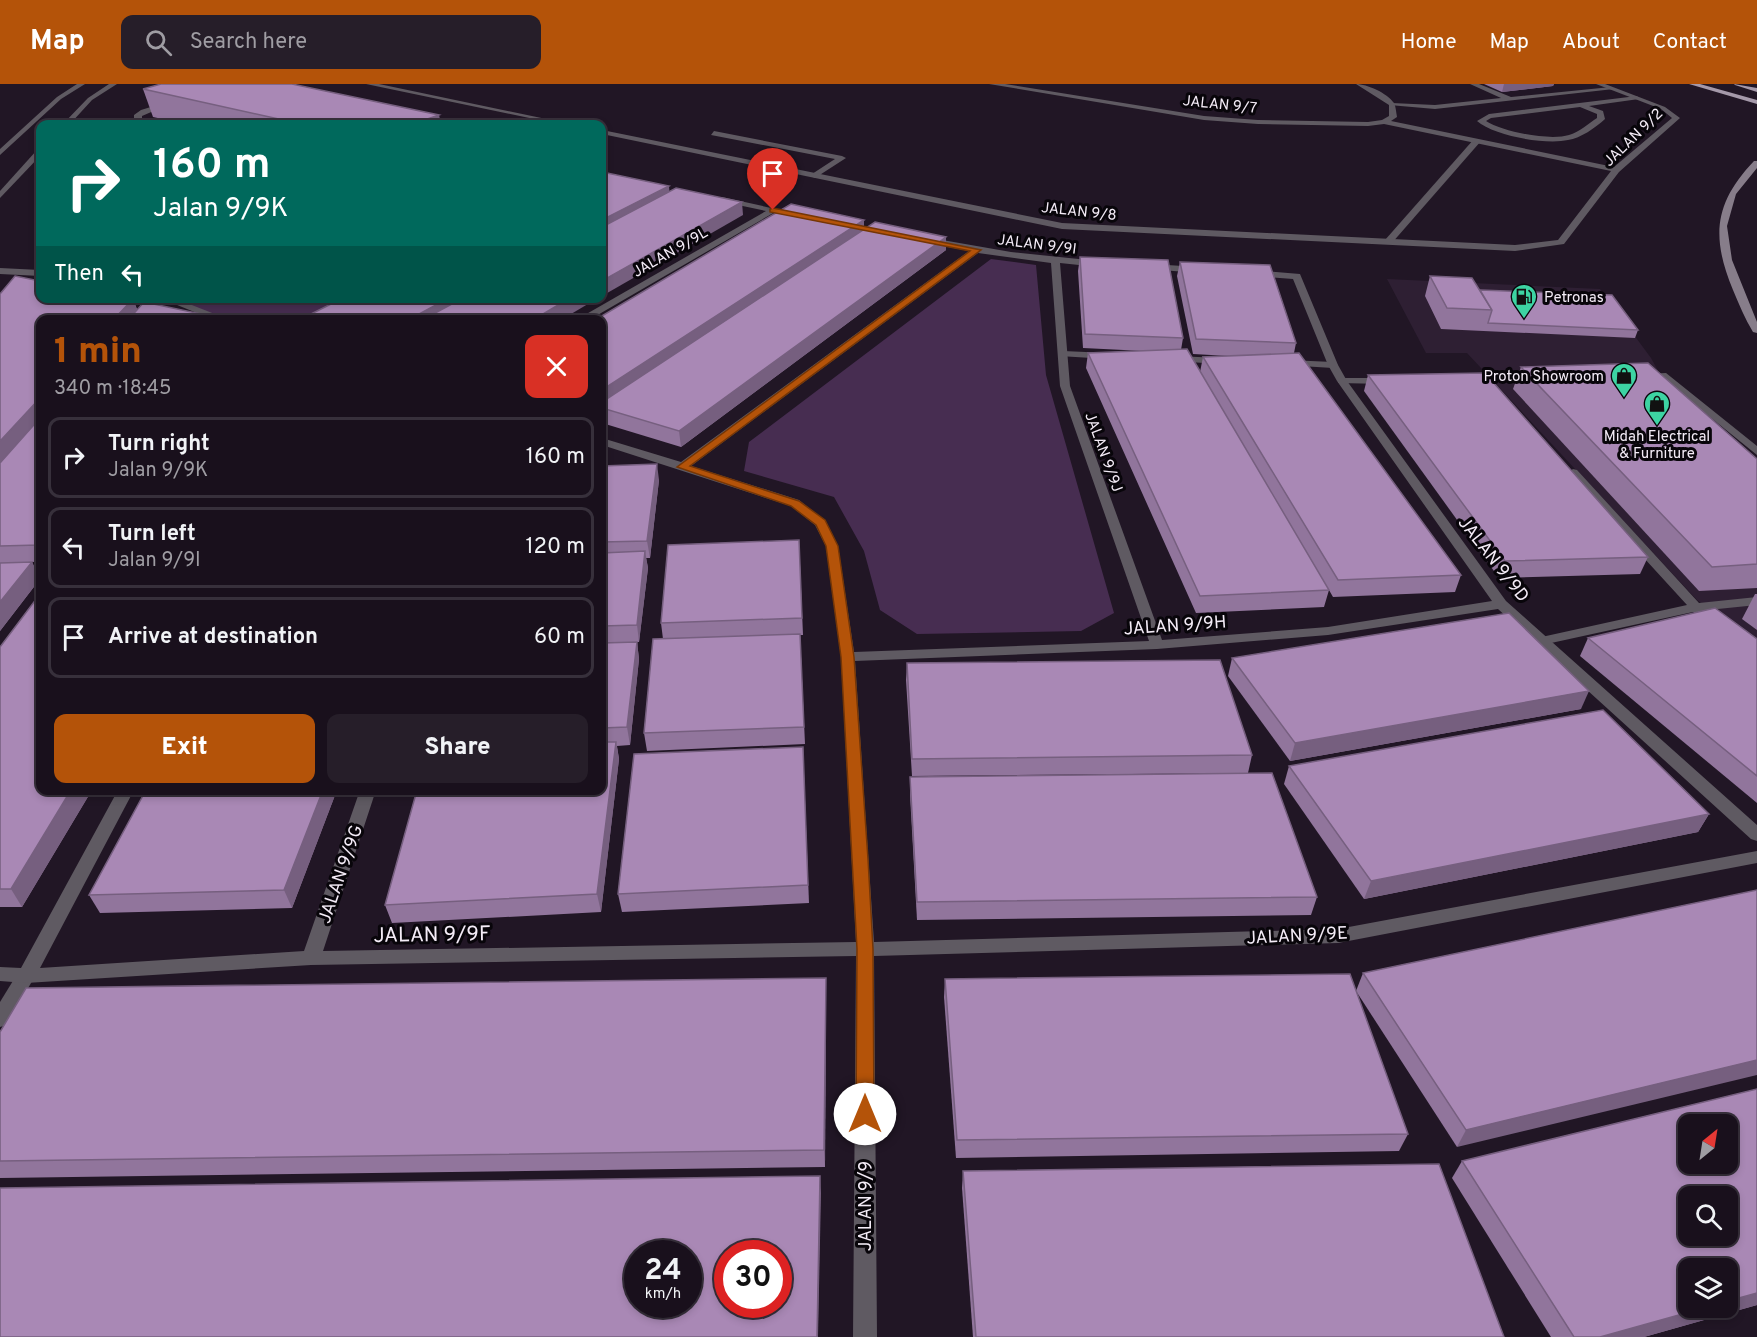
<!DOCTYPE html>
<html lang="en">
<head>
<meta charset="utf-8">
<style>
  body { margin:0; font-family:Overpass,sans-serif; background:#261e29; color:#f1f3f6; height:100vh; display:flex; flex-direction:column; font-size:22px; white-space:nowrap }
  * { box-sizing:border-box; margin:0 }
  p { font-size:20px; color:#9f9da3 }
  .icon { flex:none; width:33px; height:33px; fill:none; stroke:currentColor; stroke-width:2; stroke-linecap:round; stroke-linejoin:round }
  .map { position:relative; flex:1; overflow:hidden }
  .side { position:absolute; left:36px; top:231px; width:570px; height:480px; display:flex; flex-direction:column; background:#19101c; border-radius:12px; box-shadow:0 3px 9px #0003,0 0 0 2px #37303b }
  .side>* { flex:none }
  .hud { position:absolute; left:36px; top:36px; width:570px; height:183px; border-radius:12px; box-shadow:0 3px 9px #0003,0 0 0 2px #37303b; background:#00695c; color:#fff; overflow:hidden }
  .needle { width:39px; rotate:30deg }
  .fabs { position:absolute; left:1678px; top:1030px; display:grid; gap:12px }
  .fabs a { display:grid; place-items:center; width:60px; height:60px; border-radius:12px; background:#19101c; box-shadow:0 3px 9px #0003,0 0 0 2px #37303b; font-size:30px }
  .speed { position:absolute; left:624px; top:1156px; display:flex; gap:12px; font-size:30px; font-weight:700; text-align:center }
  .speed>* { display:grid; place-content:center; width:78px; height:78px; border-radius:50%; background:#19101c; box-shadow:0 3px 9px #0003,0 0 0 2px #37303b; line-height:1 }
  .speed small { font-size:15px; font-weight:400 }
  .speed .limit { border:9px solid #d22; background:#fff; color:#111 }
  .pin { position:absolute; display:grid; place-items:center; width:51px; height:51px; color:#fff; margin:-62px -26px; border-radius:50% 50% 50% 0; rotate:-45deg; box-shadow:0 0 6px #0007 }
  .pin .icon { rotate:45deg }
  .me { position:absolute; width:66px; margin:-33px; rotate:0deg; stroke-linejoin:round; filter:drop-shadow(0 0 4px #0008) }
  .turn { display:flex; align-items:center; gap:21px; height:126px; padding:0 18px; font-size:27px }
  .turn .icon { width:78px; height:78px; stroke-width:2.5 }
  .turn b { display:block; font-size:42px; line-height:51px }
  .then { display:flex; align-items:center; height:57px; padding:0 18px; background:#0003; gap:12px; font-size:22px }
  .round { display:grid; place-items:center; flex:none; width:63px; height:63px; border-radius:12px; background:#261e29 }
  .head { display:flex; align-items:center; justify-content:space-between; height:102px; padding:0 18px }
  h1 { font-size:36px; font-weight:800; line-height:45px; color:#b45309 }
  .action { display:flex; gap:12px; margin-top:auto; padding:12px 18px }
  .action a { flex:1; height:69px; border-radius:12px; background:#b45309; color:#fff; font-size:24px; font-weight:800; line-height:69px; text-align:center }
  .action a+a { background:#261e29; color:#f1f3f6 }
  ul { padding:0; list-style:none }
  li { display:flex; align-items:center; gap:18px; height:81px; margin:0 12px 9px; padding:0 6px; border:3px solid #37303b; border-radius:12px }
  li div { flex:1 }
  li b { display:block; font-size:22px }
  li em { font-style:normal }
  header { display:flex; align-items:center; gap:36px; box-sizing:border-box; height:84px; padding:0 30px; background:#b45309; color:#fff }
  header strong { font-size:28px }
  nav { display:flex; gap:33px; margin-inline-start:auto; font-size:21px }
  .search { width:420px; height:54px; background:#261e29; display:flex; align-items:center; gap:15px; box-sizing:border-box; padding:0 21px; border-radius:12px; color:#9f9da3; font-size:22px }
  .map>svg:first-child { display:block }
  .built { fill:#2e1f33 }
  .green { fill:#472d51 }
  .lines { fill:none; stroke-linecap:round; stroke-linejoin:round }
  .service { fill:#5f5a62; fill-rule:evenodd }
  .minor { fill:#5f5a62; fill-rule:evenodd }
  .tertiary { fill:#5f5a62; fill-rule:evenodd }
  .secondary { fill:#877d8a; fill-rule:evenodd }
  .primary { fill:#a599aa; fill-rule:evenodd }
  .wall { fill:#91759c }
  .shaded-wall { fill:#765f7f }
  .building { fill:#a988b5; stroke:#765f7f; stroke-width:1.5; fill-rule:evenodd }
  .route { fill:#b45309; stroke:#753606; stroke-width:1.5 }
  .labels { text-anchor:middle; stroke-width:6; stroke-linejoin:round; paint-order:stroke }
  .far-street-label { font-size:15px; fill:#f4ecf7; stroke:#08050a }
  .far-poi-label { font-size:15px; fill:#f4ecf7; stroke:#08050a; text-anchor:start }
  .street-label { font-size:18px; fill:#f4ecf7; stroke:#08050a }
  .near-street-label { font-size:21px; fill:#f4ecf7; stroke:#08050a }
</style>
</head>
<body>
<header>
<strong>Map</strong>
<div class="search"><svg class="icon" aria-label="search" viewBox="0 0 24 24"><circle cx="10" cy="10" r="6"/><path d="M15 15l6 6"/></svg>Search here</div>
<nav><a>Home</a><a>Map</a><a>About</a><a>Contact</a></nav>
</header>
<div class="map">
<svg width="1757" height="1253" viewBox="0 0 1757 1253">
  <rect width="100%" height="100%" fill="#211625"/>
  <!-- built -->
  <path class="built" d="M1387 195 1600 205 1651 274 1663 296 1757 374V560L1697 516 1467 269H1426Z"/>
  <!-- green -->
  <g class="green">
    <path d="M991 175 1036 181 1046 291 1114 529 1081 547 917 550 880 526 864 467 834 413 744 387 749 358Z"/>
    <path d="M164 215H345L300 236 225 235Z"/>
  </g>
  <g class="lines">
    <!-- service -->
    <g class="service">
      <path d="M1470 0H1479L1511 13 1611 3 1614 5 1435 25 1389 21 1392 19 1435 21 1501 14Z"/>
      <path d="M1637 12 1639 15 1589 22 1603 27 1605 35C1595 44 1581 54 1568 56 1546 61 1494 52 1477 37L1489 30ZM1580 23 1597 30V34C1588 40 1579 48 1569 51 1550 57 1503 48 1486 37L1491 34Z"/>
      <path d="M714 47 842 72 846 74 815 94 811 92 812 90 835 75 711 51Z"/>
      <path d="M1474 55 1481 57 1391 160H1385V156Z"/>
      <path d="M1063 267 1108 269 1113 272 1108 275 1059 272 1058 270Z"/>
      <path d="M1174 272 1222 274 1227 277 1222 280 1170 277 1169 275Z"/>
      <path d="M1288 276 1333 278 1338 281 1333 284 1284 281 1283 279Z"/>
      <path d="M1666 289 1757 362V371L1663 295 1643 296 1638 293 1643 290Z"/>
      <path d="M1535 291 1539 292V296L1472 298 1467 295 1472 292Z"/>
      <path d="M1342 294H1385L1390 297 1385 300 1338 299V295Z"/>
      <path d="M1573 385 1577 386 1699 519 1757 513V521L1708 526 1725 540 1718 544 1693 528 1542 561 1537 560 1535 557 1537 554 1687 521 1569 392 1567 389Z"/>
      <path d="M40 484V492L0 493V485Z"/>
      <path d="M26 885 33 887 35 892 7 941 0 943V918L19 887Z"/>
    </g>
    <!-- minor -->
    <g class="minor">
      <path d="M366 0H379L570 40H558Z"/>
      <path d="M989 0H1005L1204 32 1258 36 1368 38 1382 36 1389 32V21L1356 0C1367 0 1387 9 1394 19 1396 23 1396 28 1397 33L1391 37 1614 83 1672 34 1661 25 1596 0H1605L1665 23 1680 34 1619 88 1564 160 1515 167 1062 145 602 50V46L1062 139 1515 161 1558 156 1611 87 1384 40 1368 42 1258 40 1204 36Z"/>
      <path d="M167 18 172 19 142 32V34L155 40H147L134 35V31L141 26Z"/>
      <path d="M722 113 803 131 799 134 775 128 589 236H576L766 127 719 117 718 115Z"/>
      <path d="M925 153 1011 168 1098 177 1103 180 1098 183 1060 179 1070 302 1162 556 1328 543 1492 517 1337 297 1328 281 1293 195 1253 192 1248 189 1253 186 1300 190 1338 281 1347 297 1506 517 1757 741V757L1751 755 1498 525 1328 551 1157 565 855 577 874 858 1338 845 1757 767V779L1338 859 874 872 877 1253H853L856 872 311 881 26 899 0 897V883L21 884 118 706H134L40 884 304 867 360 706H376L323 867 856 858 841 573 826 462 815 441 791 422 602 361V354L681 378 969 167 922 158V154ZM978 169 1051 179 1060 302 1149 557 854 568 838 462 824 436 799 416 691 382Z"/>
      <path d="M1151 180 1199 183 1204 186 1199 189 1148 185 1146 183Z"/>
      <path d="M0 184 40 186V192L0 190Z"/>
      <path d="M160 214H174L230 236H214Z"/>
    </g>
    <!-- tertiary -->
    <g class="tertiary">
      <path d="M77 0H85L61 15 0 71V65L57 13Z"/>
      <path d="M109 0H117L92 16 70 40H63L88 14Z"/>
      <path d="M37 66H40V72L0 114V107Z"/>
    </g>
    <!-- secondary -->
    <path class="secondary" d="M1754 77H1757V84L1736 110 1727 142 1732 176 1757 238V249L1753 248C1745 235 1739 220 1733 206 1711 153 1714 119 1754 77Z"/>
    <!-- primary -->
    <g class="primary">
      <path d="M1689 0H1700L1757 16V20Z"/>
      <path d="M1734 0 1757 4V8L1735 1Z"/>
    </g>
  </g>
  <!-- wall -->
  <g class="wall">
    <path d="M1484 0H1554L1553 2 1502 8Z"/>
    <path d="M143 5 441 40H186L153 33Z"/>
    <path d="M864 145 946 153V166L681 363 602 339V236Z"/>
    <path d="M1080 173 1183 254 1181 266 1200 288 1203 273 1229 272 1193 270 1177 192 1180 178 1296 259 1294 269 1461 491 1455 508 1333 513 1329 506 1324 523 1196 529 1086 284 1088 269 1144 267 1083 264 1078 187Z"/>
    <path d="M1430 192 1480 206 1638 246 1635 254 1441 245 1425 212Z"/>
    <path d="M0 210 133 215 137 225 220 234V236H40V478H32L40 495 0 547Z"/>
    <path d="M1521 283 1757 375V504L1699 507 1513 305Z"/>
    <path d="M1368 291 1648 473 1640 490 1499 494 1364 307Z"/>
    <path d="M602 382 659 396 650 474H646L648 484 639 558H637L639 575 630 661 617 662 619 675 601 828 392 839 385 821 602 706Z"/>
    <path d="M799 456 803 551H800L805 660 647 667 644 649 663 555 661 539Z"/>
    <path d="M1755 510H1757V546L1742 535Z"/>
    <path d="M1588 554 1757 555V719L1580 572Z"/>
    <path d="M0 563 40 706H92L22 823H0Z"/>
    <path d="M1232 574 1581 625 1290 677 1228 592Z"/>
    <path d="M907 579 1252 671 1248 689 912 692 906 596Z"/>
    <path d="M803 663 809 819 622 828 618 810Z"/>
    <path d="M1289 682 1709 730 1698 748 1364 815 1284 700Z"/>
    <path d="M910 693 1317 813 1311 831 917 836 910 711Z"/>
    <path d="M337 706 292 824 100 829 89 811Z"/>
    <path d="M1757 806 1457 1063 1356 907 1363 889Z"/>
    <path d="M945 895 1408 1050 1399 1067 956 1074 944 913Z"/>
    <path d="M826 912 825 1083 0 1094V948Z"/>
    <path d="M1757 1005V1221L1644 1253H1551L1452 1094 1462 1077Z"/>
    <path d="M963 1087 1504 1253H973L962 1104Z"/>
  </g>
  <!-- shaded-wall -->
  <g class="shaded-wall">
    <path d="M1504 0H1554L1553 2 1502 8Z"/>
    <path d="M439 31 441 40H413Z"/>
    <path d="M669 102 670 115 602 151V136Z"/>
    <path d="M742 118 743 131 602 212V197Z"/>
    <path d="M864 136V149L602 323V306Z"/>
    <path d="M946 153V166L681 363 679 347Z"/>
    <path d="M449 214H480L440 236H408Z"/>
    <path d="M570 214H598L561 236H533Z"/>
    <path d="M133 215 138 229 133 236H113Z"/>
    <path d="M40 314V337L0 382V357Z"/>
    <path d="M657 380 659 396 650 474 647 457Z"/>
    <path d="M645 467 648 484 639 558 637 541Z"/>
    <path d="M32 478 40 495 0 547V518Z"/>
    <path d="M637 558 639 575 630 661 627 643Z"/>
    <path d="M1589 607 1581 625 1290 677 1295 659Z"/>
    <path d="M616 658 619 675 601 828 597 810Z"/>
    <path d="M71 706H92L22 823 11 805Z"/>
    <path d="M323 706H337L292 824 284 806Z"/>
    <path d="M1709 730 1698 748 1364 815 1371 797Z"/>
    <path d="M826 894V912L825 1083 824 1066Z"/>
    <path d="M1757 976V991L1457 1063 1466 1046Z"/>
    <path d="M820 1092 821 1109 818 1253H817Z"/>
    <path d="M1757 1209V1221L1644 1253H1600L1704 1224H1728V1217Z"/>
  </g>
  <!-- building -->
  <g class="building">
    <path d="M161 0H292L439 31 413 40H301L143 5Z"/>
    <path d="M607 89 669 102 602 136V91Z"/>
    <path d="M676 104 742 118 602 197V143Z"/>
    <path d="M791 120 864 136 602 306V236H595Z"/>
    <path d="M875 138 946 153 679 347 602 324V318Z"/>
    <path d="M1080 173 1168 176 1183 254 1085 250Z"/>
    <path d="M1180 178 1270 181 1296 259 1196 255Z"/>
    <path d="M15 192 40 197V214L133 215 113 236H40V314L0 357V210Z"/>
    <path d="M1430 192 1472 194 1492 226 1447 224Z"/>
    <path d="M1480 206 1612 211 1638 246 1488 239 1492 226Z"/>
    <path d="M343 214H449L408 236 301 235Z"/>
    <path d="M463 214H570L533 236H422Z"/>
    <path d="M144 218 220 234 219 236H128Z"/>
    <path d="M1187 265 1329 506 1200 512 1088 269Z"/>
    <path d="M1299 269 1461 491 1338 496 1203 273Z"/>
    <path d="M1648 279 1757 375V480L1712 483 1521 283Z"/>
    <path d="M1485 289 1648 473 1505 477 1368 291Z"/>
    <path d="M40 334V460L39 461 0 462V379Z"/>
    <path d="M657 380 647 457 602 458V382Z"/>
    <path d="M799 456 802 534 661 539 668 461Z"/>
    <path d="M645 467 637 541 602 542V469Z"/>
    <path d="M32 478 0 518V479Z"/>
    <path d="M40 510V706H71L11 805H0V563Z"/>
    <path d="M1715 524 1757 555V692L1588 554Z"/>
    <path d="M1509 529 1589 607 1295 659 1232 574Z"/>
    <path d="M800 550 804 643 644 649 653 555Z"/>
    <path d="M637 558 627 643 602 644V559Z"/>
    <path d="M1220 576 1252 671 912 675 907 579Z"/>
    <path d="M1603 626 1709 730 1371 797 1289 682Z"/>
    <path d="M602 658H616L597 810 385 821 417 706H602Z"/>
    <path d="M803 663 808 801 618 810 634 670Z"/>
    <path d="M1272 689 1317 813 917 818 910 693Z"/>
    <path d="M146 706H323L284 806 89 811Z"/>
    <path d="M1757 806V976L1466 1046 1363 889Z"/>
    <path d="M1350 890 1408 1050 957 1056 945 895Z"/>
    <path d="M826 894 824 1066 0 1077V948L26 904Z"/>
    <path d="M1757 1005V1209L1728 1217V1185H1689V1224H1704L1600 1253H1574L1462 1077ZM1689 1041H1728V1080H1689ZM1689 1113H1728V1152H1689Z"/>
    <path d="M1439 1080 1504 1253H976L963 1087Z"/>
    <path d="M820 1092 817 1253H0V1104ZM638 1170H688V1221H638ZM728 1170H778V1221H728Z"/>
  </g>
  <!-- route -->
  <path class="route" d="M773 124 981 166 690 382 799 417 825 436 838 462 854 573 868 775 873 865 874 1030 872 1036 865 1038 859 1036 856 1030 857 865 852 775 841 573 826 462 816 441 791 422 677 383 970 167 770 128V125Z"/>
  <!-- icons -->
  <defs>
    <symbol id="fuel-pin" viewBox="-11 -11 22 30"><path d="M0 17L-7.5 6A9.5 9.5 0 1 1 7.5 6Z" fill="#3dd4a3" stroke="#08050a"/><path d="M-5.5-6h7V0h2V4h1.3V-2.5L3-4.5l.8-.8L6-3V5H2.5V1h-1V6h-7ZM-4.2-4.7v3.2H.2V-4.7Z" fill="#111"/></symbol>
    <symbol id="shop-pin" viewBox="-11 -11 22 30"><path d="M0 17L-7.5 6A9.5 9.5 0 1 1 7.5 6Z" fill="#3dd4a3" stroke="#08050a"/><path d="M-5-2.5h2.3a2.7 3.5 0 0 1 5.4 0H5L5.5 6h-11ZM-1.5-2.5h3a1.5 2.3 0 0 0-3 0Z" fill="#111"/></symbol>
  </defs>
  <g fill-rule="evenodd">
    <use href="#fuel-pin" x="1509" y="198" width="30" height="40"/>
    <use href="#shop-pin" x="1609" y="277" width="30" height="40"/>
    <use href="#shop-pin" x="1642" y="305" width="30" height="40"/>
  </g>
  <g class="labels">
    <!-- far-street labels -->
    <g class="far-street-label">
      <text transform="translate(1220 20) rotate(6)" y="5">JALAN 9/7</text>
      <text transform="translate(1633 53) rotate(-44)" y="5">JALAN 9/2</text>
      <text transform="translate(1079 127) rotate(6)" y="5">JALAN 9/8</text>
      <text transform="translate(1037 160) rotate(7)" y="5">JALAN 9/9I</text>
      <text transform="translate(670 168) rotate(-30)" y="5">JALAN 9/9L</text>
      <text transform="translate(1104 368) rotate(70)" y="5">JALAN 9/9J</text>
    </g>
    <!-- far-poi labels -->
    <g class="far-poi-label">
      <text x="1544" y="218">Petronas</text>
      <text x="1604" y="297" text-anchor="end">Proton Showroom</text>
      <text x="1657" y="357" text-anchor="middle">Midah Electrical<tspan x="1657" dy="17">&amp; Furniture</tspan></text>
    </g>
    <!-- street labels -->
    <g class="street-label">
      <text transform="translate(1494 475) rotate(52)" y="6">JALAN 9/9D</text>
      <text transform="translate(1175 541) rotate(-4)" y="6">JALAN 9/9H</text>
      <text transform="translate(340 790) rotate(-71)" y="6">JALAN 9/9G</text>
      <text transform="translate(1297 851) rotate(-3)" y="6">JALAN 9/9E</text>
      <text transform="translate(865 1122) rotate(-90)" y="6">JALAN 9/9</text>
    </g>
    <!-- near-street labels -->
    <g class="near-street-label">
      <text transform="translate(432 850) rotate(-1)" y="7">JALAN 9/9F</text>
    </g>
  </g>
</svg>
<div class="fabs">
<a><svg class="needle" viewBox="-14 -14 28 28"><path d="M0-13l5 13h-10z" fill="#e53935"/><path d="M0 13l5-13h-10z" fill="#9f9da3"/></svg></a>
<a><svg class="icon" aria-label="search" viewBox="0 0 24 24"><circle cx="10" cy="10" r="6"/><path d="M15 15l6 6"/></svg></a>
<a><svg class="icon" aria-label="layers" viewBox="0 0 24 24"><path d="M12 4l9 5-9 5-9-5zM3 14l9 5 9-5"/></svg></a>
</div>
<div class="speed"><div>24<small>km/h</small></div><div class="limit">30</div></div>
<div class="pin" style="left:773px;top:126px;background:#d93025"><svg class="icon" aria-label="arrive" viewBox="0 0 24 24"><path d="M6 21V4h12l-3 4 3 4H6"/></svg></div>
<svg class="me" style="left:865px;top:1030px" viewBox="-20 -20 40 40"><circle r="19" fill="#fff"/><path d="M0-13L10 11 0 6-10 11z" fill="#b45309"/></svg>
<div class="hud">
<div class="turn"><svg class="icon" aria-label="right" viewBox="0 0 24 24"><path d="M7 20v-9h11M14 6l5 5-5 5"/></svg><div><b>160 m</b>Jalan 9/9K</div></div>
<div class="then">Then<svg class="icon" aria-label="left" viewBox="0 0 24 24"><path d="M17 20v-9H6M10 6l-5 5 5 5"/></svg></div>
</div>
<section class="side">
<div class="head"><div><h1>1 min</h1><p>340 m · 18:45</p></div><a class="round" style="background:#d93025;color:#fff"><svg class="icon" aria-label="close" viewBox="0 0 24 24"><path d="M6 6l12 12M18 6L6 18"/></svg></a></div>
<ul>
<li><svg class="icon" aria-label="right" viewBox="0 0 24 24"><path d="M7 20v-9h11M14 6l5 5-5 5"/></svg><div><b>Turn right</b><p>Jalan 9/9K</p></div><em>160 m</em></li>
<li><svg class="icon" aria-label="left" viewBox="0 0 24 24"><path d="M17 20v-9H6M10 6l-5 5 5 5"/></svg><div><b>Turn left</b><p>Jalan 9/9I</p></div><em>120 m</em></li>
<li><svg class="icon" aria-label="arrive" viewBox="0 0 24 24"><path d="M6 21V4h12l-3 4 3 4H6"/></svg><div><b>Arrive at destination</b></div><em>60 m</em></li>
</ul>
<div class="action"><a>Exit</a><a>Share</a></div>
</section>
</div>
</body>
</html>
